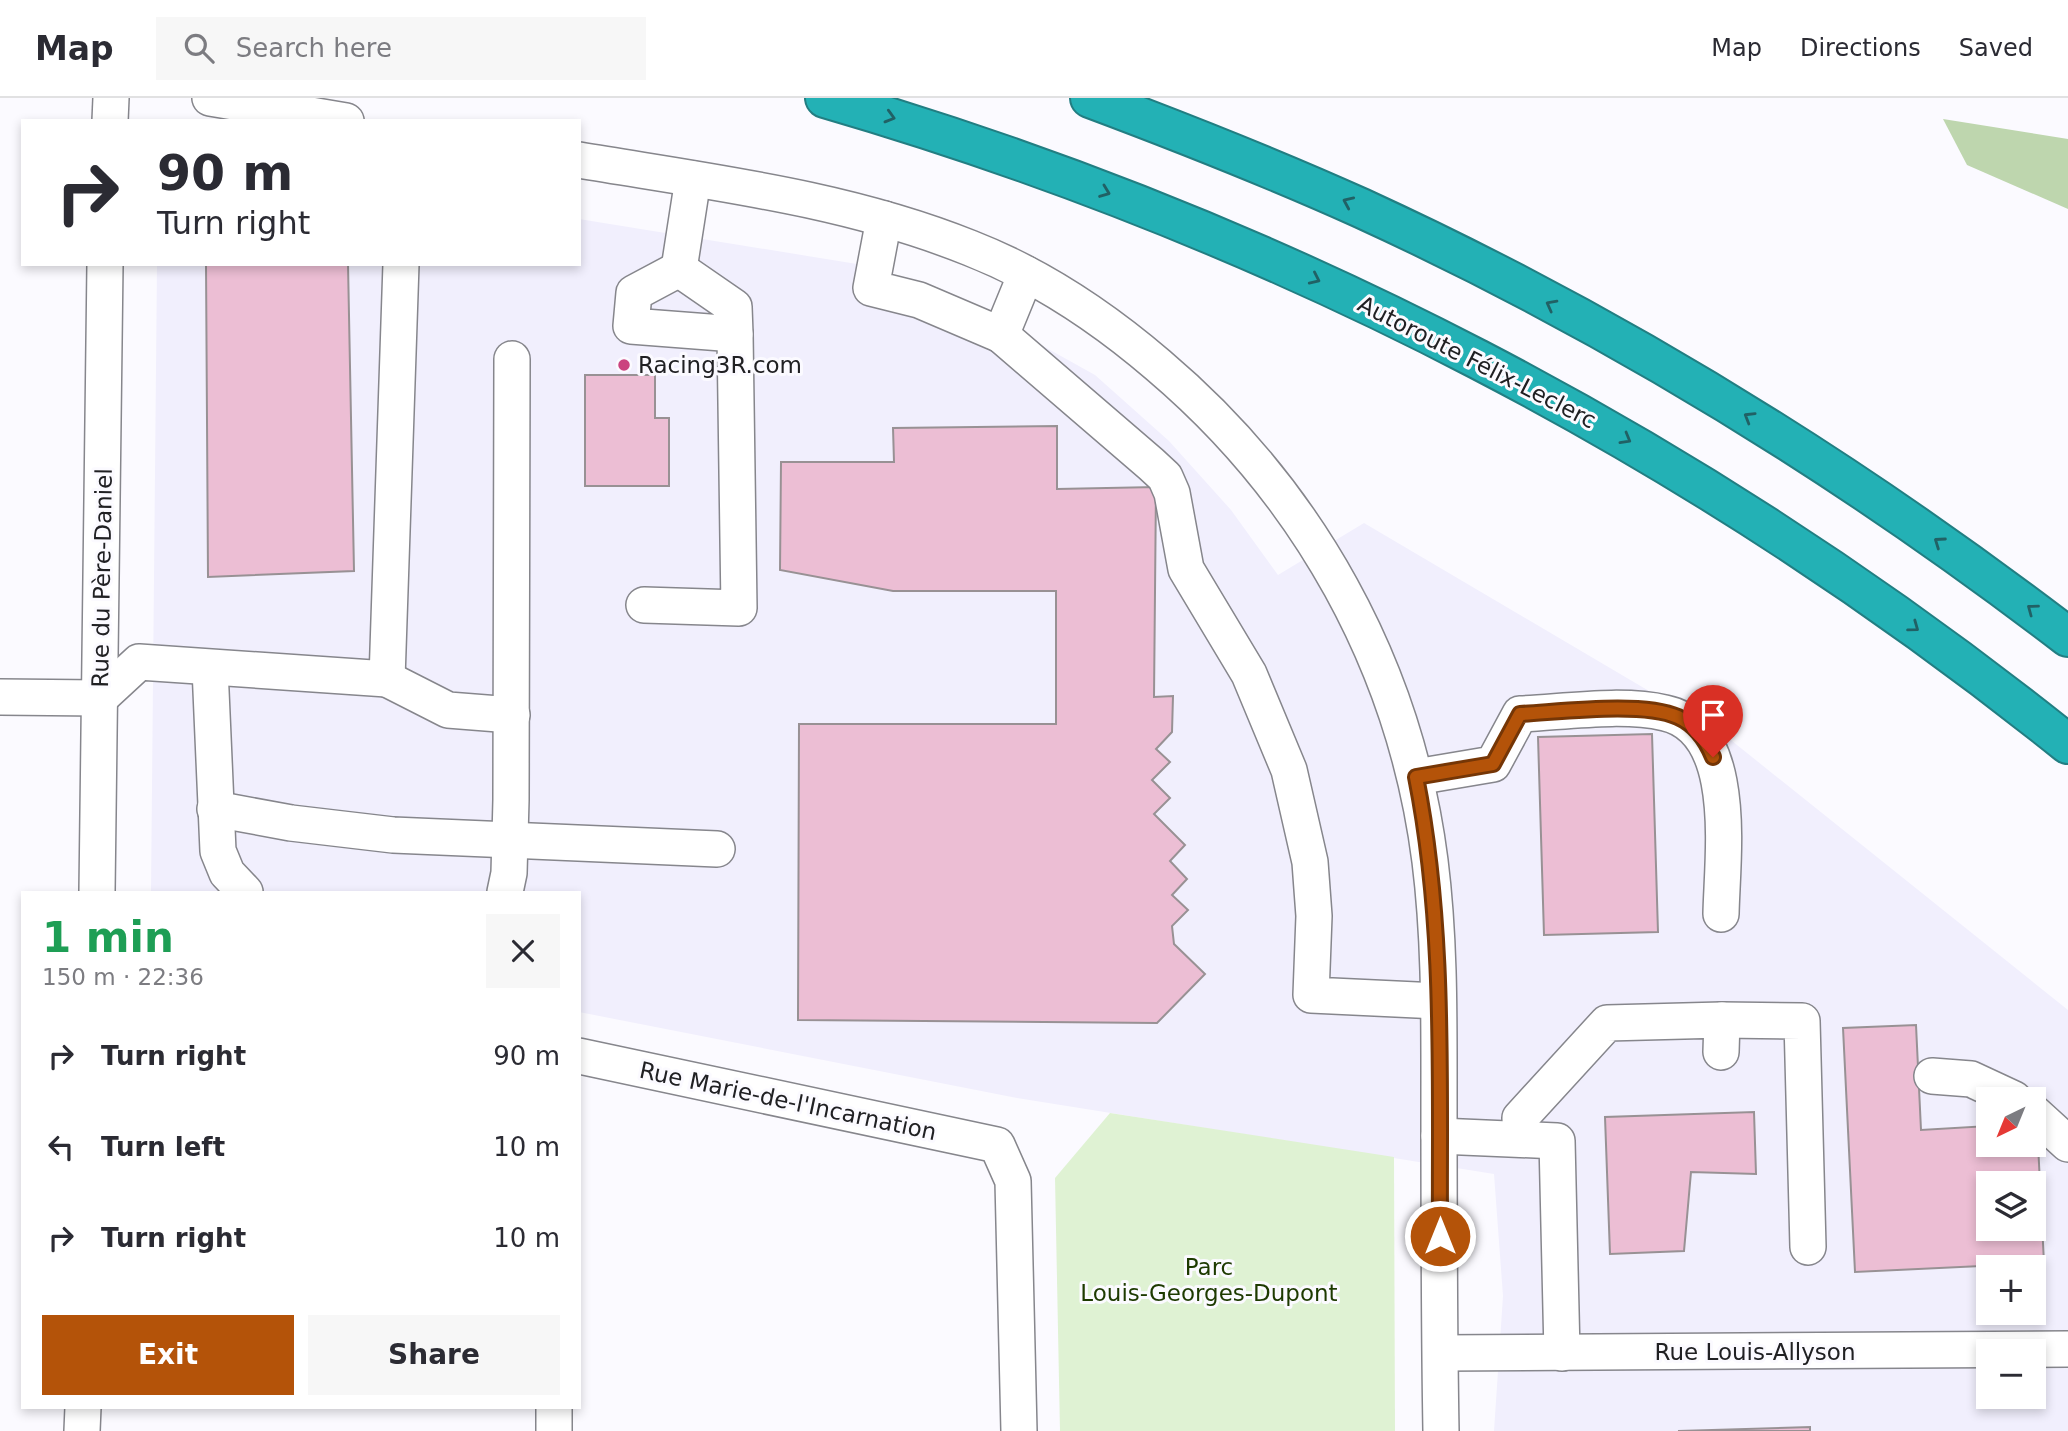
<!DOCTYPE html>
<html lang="en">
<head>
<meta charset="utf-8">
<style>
  body { margin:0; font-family:"DejaVu Sans",sans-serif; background:#f7f7f7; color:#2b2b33; height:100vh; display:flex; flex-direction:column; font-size:26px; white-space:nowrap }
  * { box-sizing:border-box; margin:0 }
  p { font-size:23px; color:#7c7c81 }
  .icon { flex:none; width:38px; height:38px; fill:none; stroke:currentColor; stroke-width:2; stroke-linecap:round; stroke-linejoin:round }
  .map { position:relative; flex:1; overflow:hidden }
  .panel { position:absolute; left:21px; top:793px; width:560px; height:518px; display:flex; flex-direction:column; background:#fff; border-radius:0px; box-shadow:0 4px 10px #0003 }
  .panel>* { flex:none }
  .hud { position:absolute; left:21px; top:21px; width:560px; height:147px; border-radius:0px; box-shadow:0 4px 10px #0003; background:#fff; color:#2b2b33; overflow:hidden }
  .needle { width:46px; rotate:223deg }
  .buttons { position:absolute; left:1976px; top:989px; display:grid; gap:14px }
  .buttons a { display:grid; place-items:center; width:70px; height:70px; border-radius:0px; background:#fff; box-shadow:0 4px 10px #0003; font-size:35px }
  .pin { position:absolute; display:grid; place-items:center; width:60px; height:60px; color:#fff; margin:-72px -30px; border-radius:50% 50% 50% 0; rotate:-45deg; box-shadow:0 0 7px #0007 }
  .pin .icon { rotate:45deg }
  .me { position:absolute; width:77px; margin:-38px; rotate:0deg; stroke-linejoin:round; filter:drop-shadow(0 0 5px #0008) }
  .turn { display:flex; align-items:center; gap:24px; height:147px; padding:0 21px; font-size:32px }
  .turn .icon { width:91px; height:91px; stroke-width:2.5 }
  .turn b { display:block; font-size:49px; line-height:60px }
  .round { display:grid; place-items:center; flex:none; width:74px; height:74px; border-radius:0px; background:#f7f7f7 }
  .headline { display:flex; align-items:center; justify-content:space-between; height:119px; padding:0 21px }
  h1 { font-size:42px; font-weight:800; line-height:52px; color:#1e9e55 }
  .button { display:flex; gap:14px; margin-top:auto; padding:14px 21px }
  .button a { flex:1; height:80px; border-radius:0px; background:#b45309; color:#fff; font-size:28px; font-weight:800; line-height:80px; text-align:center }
  .button a+a { background:#f7f7f7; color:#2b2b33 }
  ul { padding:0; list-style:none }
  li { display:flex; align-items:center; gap:21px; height:91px; padding:0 21px }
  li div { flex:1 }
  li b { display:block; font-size:26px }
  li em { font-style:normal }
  header { display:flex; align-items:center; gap:42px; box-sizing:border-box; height:98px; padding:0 35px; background:#fff; border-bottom:2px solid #e1e1e2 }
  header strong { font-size:33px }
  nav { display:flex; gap:38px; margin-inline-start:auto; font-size:24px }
  .search { width:490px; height:63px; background:#f7f7f7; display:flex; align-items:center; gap:18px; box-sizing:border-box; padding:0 24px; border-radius:0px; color:#7c7c81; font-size:26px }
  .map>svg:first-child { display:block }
  .industrial { fill:#f1effd; fill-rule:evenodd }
  .green { fill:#dff2d3 }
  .forest { fill:#bed6ae }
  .building { fill:#ecbed4; stroke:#989194; stroke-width:2; fill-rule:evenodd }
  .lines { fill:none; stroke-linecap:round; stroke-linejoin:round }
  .minor-casing { stroke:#86868c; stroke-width:38 }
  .highway-casing { stroke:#227e82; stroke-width:42 }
  .minor { stroke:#fff; stroke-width:35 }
  .highway { stroke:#23b1b5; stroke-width:38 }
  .oneway { stroke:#216165 }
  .route-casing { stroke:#753606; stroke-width:18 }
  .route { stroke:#b45309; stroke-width:12 }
  .poi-dot { fill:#cb437f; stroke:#fbfaff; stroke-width:2.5 }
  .labels { text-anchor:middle; stroke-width:6; stroke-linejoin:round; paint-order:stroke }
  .street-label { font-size:23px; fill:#202023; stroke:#fbfaff }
  .poi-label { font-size:23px; fill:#202023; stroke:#fbfaff; text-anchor:start }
  .park-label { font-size:23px; fill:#1d3a00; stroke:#fbfaff }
</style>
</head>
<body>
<header>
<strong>Map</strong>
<div class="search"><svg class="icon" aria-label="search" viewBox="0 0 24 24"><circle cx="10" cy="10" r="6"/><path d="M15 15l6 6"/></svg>Search here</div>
<nav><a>Map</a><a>Directions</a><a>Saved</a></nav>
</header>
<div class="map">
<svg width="2068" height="1333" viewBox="0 0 2068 1333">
  <rect width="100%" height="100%" fill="#fbfaff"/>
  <!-- industrial -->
  <path class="industrial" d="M579 121 857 166 955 199 1095 277 1169 343 1231 412 1278 477 1364 425 1727 639 2068 912V1333H1494L1503 1198 1494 1076 1017 1000 579 914V794H151L157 166H579ZM1988 1001H2034V1046H1988ZM1988 1085H2034V1130H1988ZM1988 1169H2034V1214H1988ZM1988 1253H2034V1298H1988Z"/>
  <!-- green -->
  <path class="green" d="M1110 1015 1394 1059 1395 1333H1060L1055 1080Z"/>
  <!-- forest -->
  <path class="forest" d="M1943 21 2068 41V111L1967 67Z"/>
  <!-- building -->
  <g class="building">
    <path d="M206 166H348L354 473 208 479Z"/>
    <path d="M585 277H655V320H669V388H585Z"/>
    <path d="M1057 328V391L1156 389 1154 599 1173 598 1172 634 1156 651 1170 664 1152 682 1170 700 1154 716 1185 747 1170 763 1187 781 1172 797 1188 812 1172 828 1174 846 1205 876 1157 925 798 922 799 626H1056V493H893L780 472 781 364H894L893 330Z"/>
    <path d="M1652 636 1658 834 1544 837 1538 639Z"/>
    <path d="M1916 927 1921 1032 1988 1028V1046H2034V1026H2037L2044 1165 1855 1174 1843 930ZM1988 1085H2034V1130H1988Z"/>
    <path d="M1754 1014 1756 1076 1691 1074 1684 1153 1610 1156 1605 1019Z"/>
    <path d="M1810 1329V1333H1678Z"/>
  </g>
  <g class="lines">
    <defs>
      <g id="minor">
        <path d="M210 0 346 23"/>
        <path d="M110 23 111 0"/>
        <path d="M579 62C710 84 846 100 970 150 1039 177 1102 219 1158 267 1308 394 1405 567 1430 763 1440 842 1439 923 1439 1003 1439 1113 1439 1223 1441 1333"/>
        <path d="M884 121 871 190 919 202 1001 237 1026 176"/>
        <path d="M679 171 734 209 735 236 631 228 634 195Z"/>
        <path d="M679 171 693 81"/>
        <path d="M1001 237 1151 366 1165 379 1172 395 1186 471 1249 576 1289 672 1310 764 1314 818 1311 897 1438 903"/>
        <path d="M644 507 739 510 735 236"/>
        <path d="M210 570 218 753 227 775 245 794"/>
        <path d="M387 581 448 612 512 617"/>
        <path d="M0 599 100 600"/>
        <path d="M100 600 139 564 387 581 401 166"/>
        <path d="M1416 679 1493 666 1520 616C1564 614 1622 605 1665 615 1740 631 1722 759 1721 816"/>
        <path d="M215 711 291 725 393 737 717 751"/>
        <path d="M97 794 105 166"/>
        <path d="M505 794 509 775 511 702 512 261"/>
        <path d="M1722 922 1802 923 1808 1149"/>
        <path d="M579 958 997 1047 1013 1083 1019 1333"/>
        <path d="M1932 978 1971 981 2014 1001"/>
        <path d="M2034 1015 2068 1046"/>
        <path d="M1439 1038 1557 1043 1562 1255"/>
        <path d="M1521 1041 1520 1020 1607 925 1722 922 1721 954"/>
        <path d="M1441 1255 2068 1251"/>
        <path d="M554 1309V1333"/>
        <path d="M82 1333 83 1309"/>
      </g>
      <g id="highway">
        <path d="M825 0C1279 132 1699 350 2068 646"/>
        <path d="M1090 0C1181 34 1272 70 1361 110 1612 225 1850 372 2068 539"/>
      </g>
    </defs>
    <!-- minor casing -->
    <use href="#minor" class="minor-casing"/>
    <!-- highway casing -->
    <use href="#highway" class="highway-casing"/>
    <!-- minor -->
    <use href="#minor" class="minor"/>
    <!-- highway -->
    <use href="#highway" class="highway"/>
  </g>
  <!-- one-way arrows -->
  <defs><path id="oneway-chevron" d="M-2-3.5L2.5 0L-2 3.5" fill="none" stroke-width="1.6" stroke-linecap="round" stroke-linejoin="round" transform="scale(1.75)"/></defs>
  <g class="oneway">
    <use href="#oneway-chevron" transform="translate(890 19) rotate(16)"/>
    <use href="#oneway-chevron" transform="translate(1105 94) rotate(21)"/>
    <use href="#oneway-chevron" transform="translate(1348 104) rotate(-156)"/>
    <use href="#oneway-chevron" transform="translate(1315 181) rotate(25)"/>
    <use href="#oneway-chevron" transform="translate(1551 207) rotate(-152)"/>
    <use href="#oneway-chevron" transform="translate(1749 319) rotate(-149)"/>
    <use href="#oneway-chevron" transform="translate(1626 341) rotate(30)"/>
    <use href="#oneway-chevron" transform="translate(1939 444) rotate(-145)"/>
    <use href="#oneway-chevron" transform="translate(2032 511) rotate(-143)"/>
    <use href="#oneway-chevron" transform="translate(1914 529) rotate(36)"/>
  </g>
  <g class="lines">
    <defs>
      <path id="route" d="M1440 1138C1439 985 1446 830 1416 679L1493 666 1520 616C1559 614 1643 603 1678 619 1694 626 1706 642 1713 659"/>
    </defs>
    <!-- route casing -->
    <use href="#route" class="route-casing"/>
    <!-- route -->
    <use href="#route" class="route"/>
  </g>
  <!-- markers -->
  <circle class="poi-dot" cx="624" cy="267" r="7"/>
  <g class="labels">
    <!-- street labels -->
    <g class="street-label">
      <text transform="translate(1477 264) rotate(27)" y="8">Autoroute Félix-Leclerc</text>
      <text transform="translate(102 480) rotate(-89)" y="8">Rue du Père-Daniel</text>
      <text transform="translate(788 1003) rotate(12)" y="8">Rue Marie-de-l'Incarnation</text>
      <text x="1755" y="1262">Rue Louis-Allyson</text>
    </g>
    <!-- poi labels -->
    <g class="poi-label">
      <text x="638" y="275">Racing3R.com</text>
    </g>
    <!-- park labels -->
    <g class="park-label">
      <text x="1209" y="1177">Parc<tspan x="1209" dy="26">Louis-Georges-Dupont</tspan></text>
    </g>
  </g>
</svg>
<div class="buttons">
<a><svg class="needle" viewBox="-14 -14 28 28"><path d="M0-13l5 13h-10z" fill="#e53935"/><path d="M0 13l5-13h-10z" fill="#7c7c81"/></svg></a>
<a><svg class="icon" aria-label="layers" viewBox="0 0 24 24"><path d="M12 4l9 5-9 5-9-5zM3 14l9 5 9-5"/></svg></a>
<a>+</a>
<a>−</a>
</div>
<div class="pin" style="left:1713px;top:659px;background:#d93025"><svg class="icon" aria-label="arrive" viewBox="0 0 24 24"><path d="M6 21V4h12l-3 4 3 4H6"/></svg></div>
<svg class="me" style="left:1440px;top:1138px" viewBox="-20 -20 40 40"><circle r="17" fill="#b45309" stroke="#fff" stroke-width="3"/><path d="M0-11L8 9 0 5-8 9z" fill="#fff"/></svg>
<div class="hud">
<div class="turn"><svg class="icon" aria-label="right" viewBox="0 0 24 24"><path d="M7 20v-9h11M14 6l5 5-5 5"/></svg><div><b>90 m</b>Turn right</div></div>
</div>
<section class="panel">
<div class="headline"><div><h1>1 min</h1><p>150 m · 22:36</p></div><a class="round"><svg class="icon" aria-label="close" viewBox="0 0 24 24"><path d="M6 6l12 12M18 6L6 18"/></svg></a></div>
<ul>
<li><svg class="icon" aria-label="right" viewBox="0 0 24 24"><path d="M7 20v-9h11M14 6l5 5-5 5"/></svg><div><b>Turn right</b></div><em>90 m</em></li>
<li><svg class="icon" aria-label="left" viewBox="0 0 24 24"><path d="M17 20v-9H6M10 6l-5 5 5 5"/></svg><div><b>Turn left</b></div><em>10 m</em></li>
<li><svg class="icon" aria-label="right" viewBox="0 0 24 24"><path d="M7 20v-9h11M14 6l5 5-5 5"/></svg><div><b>Turn right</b></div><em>10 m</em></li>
</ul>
<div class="button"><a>Exit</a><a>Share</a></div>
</section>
</div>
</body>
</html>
